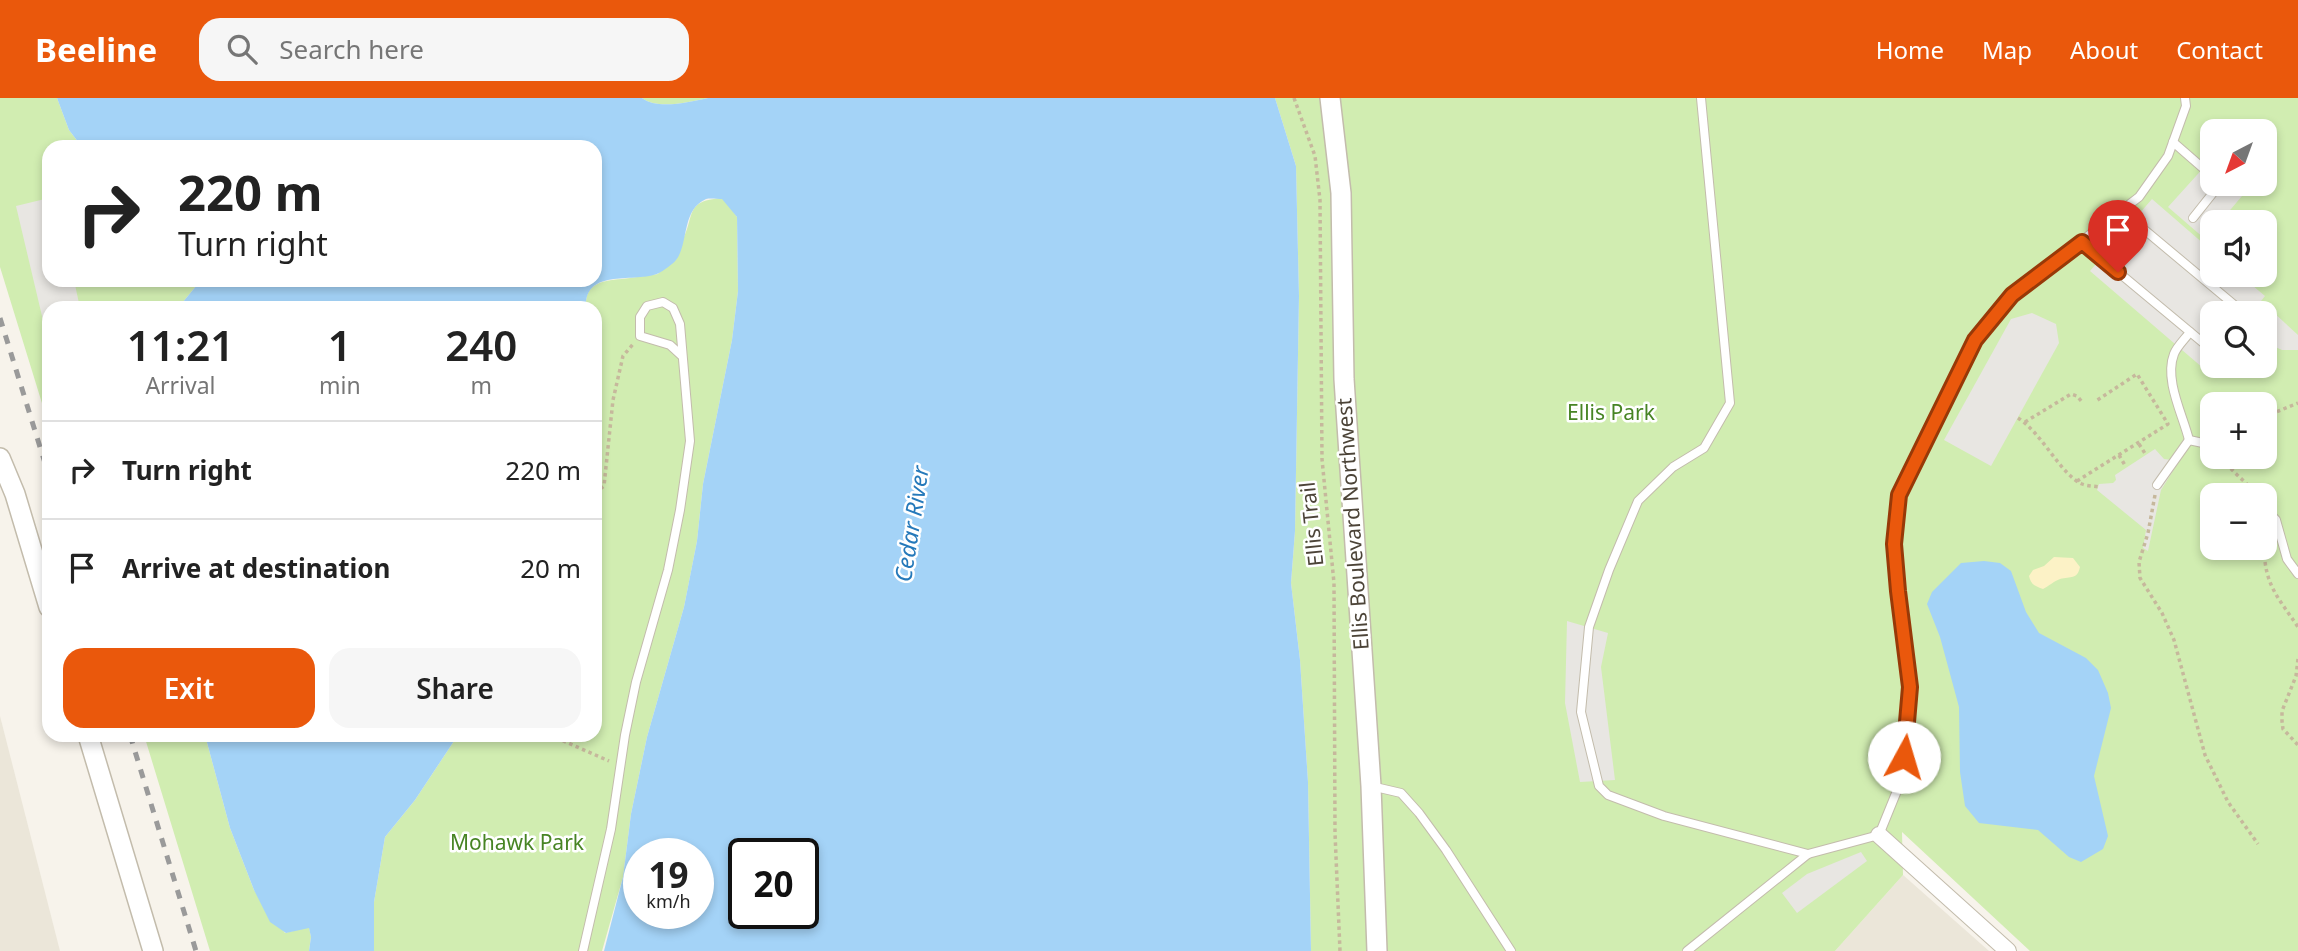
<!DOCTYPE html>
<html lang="en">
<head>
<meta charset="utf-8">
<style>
  body { margin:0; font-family:"Noto Sans",sans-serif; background:#f6f6f6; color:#222; height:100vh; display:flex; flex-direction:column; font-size:26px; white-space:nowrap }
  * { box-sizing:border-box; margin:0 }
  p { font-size:23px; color:#767676 }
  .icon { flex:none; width:38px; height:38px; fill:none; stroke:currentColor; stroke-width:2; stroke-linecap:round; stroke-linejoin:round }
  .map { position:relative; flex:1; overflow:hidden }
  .sheet { position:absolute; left:42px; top:203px; width:560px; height:441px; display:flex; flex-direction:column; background:#fff; border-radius:21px; box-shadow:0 4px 10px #0003 }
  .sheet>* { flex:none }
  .banner { position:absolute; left:42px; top:42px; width:560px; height:147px; border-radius:21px; box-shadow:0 4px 10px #0003; background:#fff; color:#222; overflow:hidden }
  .needle { width:46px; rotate:221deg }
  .buttons { position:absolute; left:2200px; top:21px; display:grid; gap:14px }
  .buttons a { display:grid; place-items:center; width:77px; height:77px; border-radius:14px; background:#fff; box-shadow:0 4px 10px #0003; font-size:35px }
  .speed { position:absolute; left:623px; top:740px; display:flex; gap:14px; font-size:35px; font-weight:700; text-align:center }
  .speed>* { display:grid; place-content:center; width:91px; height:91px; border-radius:50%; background:#fff; box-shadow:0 4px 10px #0003; line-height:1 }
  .speed small { font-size:18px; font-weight:400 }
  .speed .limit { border:4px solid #111; border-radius:10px; background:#fff; color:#111 }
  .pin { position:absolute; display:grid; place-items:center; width:60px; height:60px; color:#fff; margin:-72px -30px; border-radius:50% 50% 50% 0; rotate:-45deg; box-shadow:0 0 7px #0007 }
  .pin .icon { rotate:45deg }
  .me { position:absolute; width:77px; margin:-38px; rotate:6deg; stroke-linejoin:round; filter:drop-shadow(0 0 5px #0008) }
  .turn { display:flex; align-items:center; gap:24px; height:147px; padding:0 21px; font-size:32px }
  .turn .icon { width:91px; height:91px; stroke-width:2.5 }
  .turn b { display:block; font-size:49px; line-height:60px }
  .eta { display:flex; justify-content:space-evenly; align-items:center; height:119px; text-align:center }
  .eta b { font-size:42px; font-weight:600; line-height:49px }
  .button { display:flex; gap:14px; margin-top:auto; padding:14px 21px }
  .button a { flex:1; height:80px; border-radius:21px; background:#ea580c; color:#fff; font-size:28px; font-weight:600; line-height:80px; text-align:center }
  .button a+a { background:#f6f6f6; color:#222 }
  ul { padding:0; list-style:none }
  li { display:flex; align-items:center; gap:21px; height:98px; padding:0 21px; border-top:2px solid #e0e0e0 }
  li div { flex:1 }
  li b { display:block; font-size:26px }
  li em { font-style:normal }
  header { display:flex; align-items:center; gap:42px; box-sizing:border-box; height:98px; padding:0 35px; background:#ea580c; color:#fff }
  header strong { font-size:33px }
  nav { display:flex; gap:38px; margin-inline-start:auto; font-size:24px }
  .search { width:490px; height:63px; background:#f6f6f6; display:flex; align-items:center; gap:18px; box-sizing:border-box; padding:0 24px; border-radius:21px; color:#767676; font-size:26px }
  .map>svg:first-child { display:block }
  .residential { fill:#ebe6d9 }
  .green { fill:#d1edb1; fill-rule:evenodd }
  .sand { fill:#fcf2c6 }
  .parking { fill:#e8e6e2 }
  .water { fill:#a4d3f7; fill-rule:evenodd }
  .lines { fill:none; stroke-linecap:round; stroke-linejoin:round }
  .service-casing { stroke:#c3bcac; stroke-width:10 }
  .minor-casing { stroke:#c3bcac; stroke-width:18 }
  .tertiary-casing { stroke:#c3bcac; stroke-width:22 }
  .path { stroke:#c6b89c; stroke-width:3.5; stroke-dasharray:3.5 3.5; stroke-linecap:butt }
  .service { stroke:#fff; stroke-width:8 }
  .minor { stroke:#fff; stroke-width:16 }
  .tertiary { stroke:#fff; stroke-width:19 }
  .rail { stroke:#9a9a9a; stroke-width:5; stroke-dasharray:9 9; stroke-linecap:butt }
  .route-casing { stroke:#983908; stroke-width:18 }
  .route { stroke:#ea580c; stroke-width:12 }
  .labels { text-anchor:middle; stroke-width:5; stroke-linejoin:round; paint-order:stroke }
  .park-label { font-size:21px; fill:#478424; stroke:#fff }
  .street-label { font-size:21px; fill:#4c4438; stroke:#fff }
  .water-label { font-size:23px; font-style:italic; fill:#2579ba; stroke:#fff }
</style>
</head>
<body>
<header>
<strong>Beeline</strong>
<div class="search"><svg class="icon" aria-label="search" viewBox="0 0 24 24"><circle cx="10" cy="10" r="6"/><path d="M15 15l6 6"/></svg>Search here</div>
<nav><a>Home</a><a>Map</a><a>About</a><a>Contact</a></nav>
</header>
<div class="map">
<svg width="2298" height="853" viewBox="0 0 2298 853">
  <rect width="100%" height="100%" fill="#f7f3eb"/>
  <!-- residential -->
  <g class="residential">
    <path d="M0 618 60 853H0Z"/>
    <path d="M1903 777 1989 853H1835Z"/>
  </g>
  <!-- green -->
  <g class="green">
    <path d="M0 0H57L69 32 82 49H49V182H201L178 210H49V328L0 169Z"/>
    <path d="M642 0H708C690 4 657 12 642 0Z"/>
    <path d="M1275 0H2298V853H2030L1902 734 1903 777 1835 853H1311L1308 684 1300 562 1291 485 1295 433 1299 198 1296 68ZM2212 33H2264V86H2212ZM2212 124H2264V177H2212ZM2212 215H2264V268H2212ZM2212 306H2264V359H2212ZM2212 397H2264V450H2212Z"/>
    <path d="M724 100 737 119 738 193 732 242 703 386 697 443 684 509 647 639 631 716 623 779 602 853H374V804L385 739 415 702 458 637H595V265L599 256 595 242V210H586C584 181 608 183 630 180 639 179 649 177 658 176 666 165 675 155 682 143 696 118 683 102 724 100Z"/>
    <path d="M144 637H205L230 730 254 792 285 835 309 829 311 839 309 853H210Z"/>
  </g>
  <!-- sand -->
  <path class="sand" d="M2054 459 2073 460 2080 469C2077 482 2071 478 2060 481 2054 483 2049 488 2043 491 2035 488 2031 487 2029 478L2033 472 2044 468Z"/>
  <!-- parking -->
  <g class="parking">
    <path d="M2206 67 2212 72V86H2228L2242 98 2220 124H2212V133L2205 141 2168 109Z"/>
    <path d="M49 100V182H74L80 210H49V234L46 235 16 108Z"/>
    <path d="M2152 101 2212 153V177H2240L2265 198 2261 203 2298 237V252H2282L2271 247 2265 254 2264 215H2212V259L2203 270 2090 173Z"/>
    <path d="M2032 215 2056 226 2059 245 1991 368 1944 342 2011 221Z"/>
    <path d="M2155 351 2164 361 2172 362 2178 365 2161 392 2148 453 2143 450 2146 432 2097 392 2099 386 2113 385 2116 382 2115 377Z"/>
    <path d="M1567 523 1608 535 1601 569 1615 682 1580 684 1565 605Z"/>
    <path d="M1861 754 1867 763 1797 815 1782 795 1807 776Z"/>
  </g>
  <!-- water -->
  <g class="water">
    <path d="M57 0H642C657 12 690 4 708 0H1275L1296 68 1299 198 1295 433 1291 485 1300 562 1308 684 1311 853H604L623 779 631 716 647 639 684 509 697 443 703 386 732 242 738 193 737 119 722 101C718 101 710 100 706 101 681 112 689 146 676 162 673 166 663 173 659 175 635 186 584 169 586 210H178L201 182H595V49H82L69 32ZM639 756H698V816H639ZM744 756H803V816H744Z"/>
    <path d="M1984 463 2000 465 2011 473 2026 514 2039 535 2086 560 2098 572 2108 595 2111 610 2094 678 2108 738 2103 751 2081 764 2069 759 2038 732 1979 725 1965 708 1960 674 1959 609 1940 539 1927 506 1932 494 1961 465Z"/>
    <path d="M205 637H458L415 702 385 739 374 804V853H309L311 839 309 830 286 835 270 824 254 792 230 730Z"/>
  </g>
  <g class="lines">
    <defs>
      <g id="service">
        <path d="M1701 0 1730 305 1704 350 1673 369 1638 403 1609 472 1589 529 1581 614 1599 688 1608 697 1664 718 1808 756"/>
        <path d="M2173 44 2212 78"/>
        <path d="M2122 113 2238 210 2234 215"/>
        <path d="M2193 120 2220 86"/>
        <path d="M2082 144 2207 248 2212 242"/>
        <path d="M2189 342C2183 317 2164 282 2174 256 2177 248 2185 241 2190 234"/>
        <path d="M2157 387 2189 342 2212 347"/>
        <path d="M2264 409 2276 422 2287 461 2298 476"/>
        <path d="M1371 688 1401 695 1419 715 1446 752 1511 853"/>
        <path d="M583 853 611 731 625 637 636 584 668 472 680 412 690 343 680 226 673 210 663 204 647 208 640 219V238L670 247 682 258"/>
        <path d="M1687 853 1808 756 1879 737 1901 683 1911 589 1897 493 1894 446 1899 397 1975 242 2012 196 2139 99 2168 58 2186 8 2185 0"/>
      </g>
      <path id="minor" d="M1879 737 2008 853"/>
      <g id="tertiary">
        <path d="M1330 0 1341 95 1344 281 1371 688 1377 853"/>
        <path d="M0 360 15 396 49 509"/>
        <path d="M88 637 153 853"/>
      </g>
    </defs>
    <!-- service casing -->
    <use href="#service" class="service-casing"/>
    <!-- minor casing -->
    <use href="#minor" class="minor-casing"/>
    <!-- tertiary casing -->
    <use href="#tertiary" class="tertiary-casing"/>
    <!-- path -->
    <g class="path">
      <path d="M1294 0 1315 58 1320 102 1322 361 1334 485 1335 735 1340 853"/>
      <path d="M2264 319 2298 305"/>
      <path d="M2018 320C2042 335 2061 377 2082 386 2087 388 2093 388 2099 389"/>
      <path d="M2025 324 2071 296 2077 298 2083 305"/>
      <path d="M2139 346 2146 357"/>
      <path d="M2119 357 2126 369"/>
      <path d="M2223 359C2230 374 2247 383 2256 397"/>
      <path d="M2077 383 2168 326 2137 276 2096 303"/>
      <path d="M595 395 604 388 613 302 623 258 634 245"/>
      <path d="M2155 397 2148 435 2139 464 2140 480 2162 515 2174 542 2205 657 2228 704 2258 746"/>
      <path d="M2264 450C2265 488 2278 499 2298 529"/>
      <path d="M2298 561 2296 578 2282 613V623L2283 631 2298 647"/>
      <path d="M550 637 609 663"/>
    </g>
    <!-- service -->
    <use href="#service" class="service"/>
    <!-- minor -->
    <use href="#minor" class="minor"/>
    <!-- tertiary -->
    <use href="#tertiary" class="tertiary"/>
    <!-- rail -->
    <g class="rail">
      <path d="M0 220 49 378"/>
      <path d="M130 637 196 853"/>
    </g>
  </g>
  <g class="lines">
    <defs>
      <path id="route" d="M1904 659 1910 589 1898 493 1894 446 1899 397 1975 242 2012 197 2082 144 2118 174"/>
    </defs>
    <!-- route casing -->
    <use href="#route" class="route-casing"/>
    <!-- route -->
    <use href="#route" class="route"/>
  </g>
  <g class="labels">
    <!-- park labels -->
    <g class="park-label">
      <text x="1611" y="322">Ellis Park</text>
      <text x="517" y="752">Mohawk Park</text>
    </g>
    <!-- street labels -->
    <g class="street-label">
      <text transform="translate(1312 426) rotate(-96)" y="7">Ellis Trail</text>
      <text transform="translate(1353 426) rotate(-94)" y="7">Ellis Boulevard Northwest</text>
    </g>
    <!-- water labels -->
    <g class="water-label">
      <text transform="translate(912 426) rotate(-81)" y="8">Cedar River</text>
    </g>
  </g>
</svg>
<div class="buttons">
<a><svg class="needle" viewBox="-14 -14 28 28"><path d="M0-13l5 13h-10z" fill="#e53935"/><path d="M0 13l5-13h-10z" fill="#767676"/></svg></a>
<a><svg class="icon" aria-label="sound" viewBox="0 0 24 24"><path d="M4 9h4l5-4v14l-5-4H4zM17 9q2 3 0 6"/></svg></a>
<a><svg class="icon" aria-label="search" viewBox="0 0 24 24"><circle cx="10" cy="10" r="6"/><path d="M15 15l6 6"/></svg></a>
<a>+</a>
<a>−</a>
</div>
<div class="speed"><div>19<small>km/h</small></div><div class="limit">20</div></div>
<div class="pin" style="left:2118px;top:174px;background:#d93025"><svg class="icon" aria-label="arrive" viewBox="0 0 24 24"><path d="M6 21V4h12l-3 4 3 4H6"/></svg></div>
<svg class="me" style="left:1904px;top:659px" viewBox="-20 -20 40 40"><circle r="19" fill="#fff"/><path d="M0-13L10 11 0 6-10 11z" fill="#ea580c"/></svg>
<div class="banner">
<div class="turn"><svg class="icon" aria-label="right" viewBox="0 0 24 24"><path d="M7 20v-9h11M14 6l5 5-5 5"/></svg><div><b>220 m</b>Turn right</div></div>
</div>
<section class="sheet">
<div class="eta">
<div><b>11:21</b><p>Arrival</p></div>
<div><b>1</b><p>min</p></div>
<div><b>240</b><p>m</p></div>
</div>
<ul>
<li><svg class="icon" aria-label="right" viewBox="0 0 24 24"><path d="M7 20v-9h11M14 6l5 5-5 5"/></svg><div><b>Turn right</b></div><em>220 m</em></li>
<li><svg class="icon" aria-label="arrive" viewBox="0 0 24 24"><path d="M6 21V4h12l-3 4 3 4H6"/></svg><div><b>Arrive at destination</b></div><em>20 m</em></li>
</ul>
<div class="button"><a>Exit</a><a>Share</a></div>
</section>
</div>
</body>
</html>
